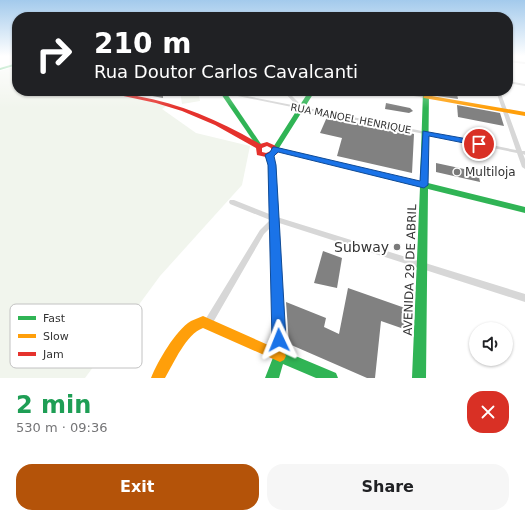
<!DOCTYPE html>
<html lang="en">
<head>
<meta charset="utf-8">
<style>
  body { margin:0; font-family:"DejaVu Sans",sans-serif; background:#f6f6f6; color:#202124; height:100vh; display:flex; flex-direction:column; font-size:15px; white-space:nowrap }
  * { box-sizing:border-box; margin:0 }
  p { font-size:13px; color:#757577 }
  .icon { flex:none; width:22px; height:22px; fill:none; stroke:currentColor; stroke-width:2; stroke-linecap:round; stroke-linejoin:round }
  .map { position:relative; height:378px; overflow:hidden }
  .drawer { display:flex; flex-direction:column; background:#fff; flex:1 }
  .drawer>* { flex:none }
  .hud { position:absolute; left:12px; top:12px; width:501px; height:84px; border-radius:16px; box-shadow:0 1px 3px #0004; background:#202124; color:#fff; overflow:hidden }
  .fabs { position:absolute; left:469px; top:322px; display:grid; gap:8px }
  .fabs a { display:grid; place-items:center; width:44px; height:44px; border-radius:50%; background:#fff; box-shadow:0 1px 3px #0004; font-size:20px }
  .pin { position:absolute; display:grid; place-items:center; width:34px; height:34px; color:#fff; margin:-17px; border:2px solid #fff; border-radius:50%; box-shadow:0 1px 4px #0007 }
  .me { position:absolute; width:44px; margin:-22px; rotate:358deg; stroke-linejoin:round; filter:drop-shadow(0 0 3px #0008) }
  .turn { display:flex; align-items:center; gap:14px; height:84px; padding:0 16px; font-size:18px }
  .turn .icon { width:52px; height:52px; stroke-width:2.5 }
  .turn b { display:block; font-size:28px; line-height:34px }
  .round { display:grid; place-items:center; flex:none; width:42px; height:42px; border-radius:16px; background:#f6f6f6 }
  .head { display:flex; align-items:center; justify-content:space-between; height:68px; padding:0 16px }
  h1 { font-size:24px; font-weight:800; line-height:30px; color:#1e9e55 }
  .primary-button { display:flex; gap:8px; margin-top:auto; padding:8px 16px }
  .primary-button a { flex:1; height:46px; border-radius:16px; background:#b45309; color:#fff; font-size:16px; font-weight:800; line-height:46px; text-align:center }
  .primary-button a+a { background:#f6f6f6; color:#202124 }
  .map>svg:first-child { display:block }
  .green { fill:#f1f5ed }
  .building { fill:#818181 }
  .lines { fill:none; stroke-linecap:round; stroke-linejoin:round }
  .street { fill:#d7d7d7; fill-rule:evenodd }
  .fast { fill:#30b455; fill-rule:evenodd }
  .slow { fill:#ff9f0a; fill-rule:evenodd }
  .jam { fill:#e5322d; fill-rule:evenodd }
  .route { fill:#1a73e8; stroke:#114b97 }
  .poi-dot { fill:#7a7a7a; stroke:#fff; stroke-width:1.5 }
  .labels { text-anchor:middle; stroke-width:4; stroke-linejoin:round; paint-order:stroke }
  .far-street-label { font-size:10px; fill:#333; stroke:#fff }
  .poi-label { font-size:12px; fill:#333; stroke:#fff; text-anchor:start }
  .street-label { font-size:12px; fill:#333; stroke:#fff }
  .near-poi-label { font-size:14px; fill:#333; stroke:#fff; text-anchor:end }
  .key { fill:#fff; stroke:#c2c2c2; stroke-width:1 }
  .key-label { font-size:11px; fill:#333 }
</style>
</head>
<body>
<div class="map">
<svg width="525" height="378" viewBox="0 0 525 378">
  <rect width="100%" height="100%" fill="#fff"/>
  <!-- green -->
  <g class="green">
    <path d="M17 66V91H97L168 105 162 109 196 133 250 146 242 185 160 276 85 378H0V71Z"/>
    <path d="M180 91H198L200 101 182 104Z"/>
  </g>
  <!-- building -->
  <g class="building">
    <path d="M126 91H148L163 95V98Z"/>
    <path d="M436 91 457 94 458 99 437 96Z"/>
    <path d="M386 103 410 108 413 111 409 113 385 109Z"/>
    <path d="M457 105 500 113 504 126 458 117Z"/>
    <path d="M327 117 414 134 412 173 337 156 342 138 320 133Z"/>
    <path d="M436 163 478 172 480 182 436 172Z"/>
    <path d="M323 251 342 258 337 288 314 283Z"/>
    <path d="M348 288 405 308 404 329 381 321 375 378H367L289 344 286 302 326 318 324 327 339 334Z"/>
  </g>
  <g class="lines">
    <!-- street -->
    <g class="street">
      <path d="M508 60 525 62V64L508 62Z"/>
      <path d="M508 81 525 84V86L508 83Z"/>
      <path d="M222 91 297 106 283 91H287L303 107 516 150 496 91H500L522 151H525V155L523 154 525 159V169L522 167 517 153 223 93 221 92Z"/>
      <path d="M387 91H396L426 96 428 97 426 98 389 92Z"/>
      <path d="M230 200H234L277 217 525 294V302L276 222 264 234 211 326 208 327 205 326 204 323 205 320 260 230 270 220 230 204 229 202Z"/>
    </g>
    <!-- fast -->
    <g class="fast">
      <path d="M17 63V65L0 70V68Z"/>
      <path d="M219 91H225L261 144 260 145H256Z"/>
      <path d="M309 91H315L279 148 420 182 423 91H429L428 183 525 207V213L428 189 426 378H412L420 187 273 150 272 149Z"/>
      <path d="M267 153H271L276 165 286 352 336 373 338 378H316L283 364 279 378H265L274 355 268 165 265 155Z"/>
    </g>
    <!-- slow -->
    <g class="slow">
      <path d="M426 95 525 112V116L424 98 423 97Z"/>
      <path d="M203 316 284 352 286 356 284 360 280 362 203 328C186 334 174 363 165 378H151C158 361 175 331 191 321 195 319 199 318 203 316Z"/>
    </g>
    <!-- jam -->
    <path class="jam" d="M100 91C113 91 125 94 137 96 181 104 221 121 260 144L267 142 276 146 278 152 277 154 266 157 257 155 256 148 215 125 182 111 156 103ZM267 146 271 148V151L266 153 262 152V148Z"/>
  </g>
  <!-- sky -->
  <linearGradient id="sky" x2="0" y2="1"><stop stop-color="#a3caec"/><stop offset="0.52" stop-color="#fff"/><stop offset="1" stop-color="#fff" stop-opacity="0"/></linearGradient>
  <rect width="525" height="108" fill="url(#sky)"/>
  <!-- route -->
  <path class="route" d="M423 131 479 141 483 144 479 146 429 136 428 185 424 188 278 152 274 156 276 165 286 340 284 345 279 347 274 345 272 340 268 165 265 155 270 152 273 147H275L420 181Z"/>
  <!-- markers -->
  <g class="poi-dot">
    <circle cx="457" cy="172" r="4"/>
    <circle cx="397" cy="247" r="4"/>
  </g>
  <g class="labels">
    <!-- far-street labels -->
    <g class="far-street-label">
      <text transform="translate(351 118) rotate(11)" y="4">RUA MANOEL HENRIQUE</text>
    </g>
    <!-- poi labels -->
    <g class="poi-label">
      <text x="465" y="176">Multiloja</text>
    </g>
    <!-- street labels -->
    <g class="street-label">
      <text transform="translate(410 270) rotate(-88)" y="4">AVENIDA 29 DE ABRIL</text>
    </g>
    <!-- near-poi labels -->
    <g class="near-poi-label">
      <text x="389" y="252">Subway</text>
    </g>
  </g>
  <!-- legend -->
  <rect x="10" y="304" width="132" height="64" rx="6" class="key"/>
  <rect x="18" y="316" width="18" height="4" fill="#30b455"/>
  <rect x="18" y="334" width="18" height="4" fill="#ff9f0a"/>
  <rect x="18" y="352" width="18" height="4" fill="#e5322d"/>
  <g class="key-label">
    <text x="43" y="322">Fast</text>
    <text x="43" y="340">Slow</text>
    <text x="43" y="358">Jam</text>
  </g>
</svg>
<div class="fabs">
<a><svg class="icon" aria-label="sound" viewBox="0 0 24 24"><path d="M4 9h4l5-4v14l-5-4H4zM17 9q2 3 0 6"/></svg></a>
</div>
<div class="pin" style="left:479px;top:144px;background:#d93025"><svg class="icon" aria-label="arrive" viewBox="0 0 24 24"><path d="M6 21V4h12l-3 4 3 4H6"/></svg></div>
<svg class="me" style="left:279px;top:340px" viewBox="-20 -20 40 40"><path d="M0-17L14 15 0 8-14 15z" fill="#1a73e8" stroke="#fff" stroke-width="4"/></svg>
<div class="hud">
<div class="turn"><svg class="icon" aria-label="right" viewBox="0 0 24 24"><path d="M7 20v-9h11M14 6l5 5-5 5"/></svg><div><b>210 m</b>Rua Doutor Carlos Cavalcanti</div></div>
</div>
</div>
<section class="drawer">
<div class="head"><div><h1>2 min</h1><p>530 m · 09:36</p></div><a class="round" style="background:#d93025;color:#fff"><svg class="icon" aria-label="close" viewBox="0 0 24 24"><path d="M6 6l12 12M18 6L6 18"/></svg></a></div>
<div class="primary-button"><a>Exit</a><a>Share</a></div>
</section>
</body>
</html>
